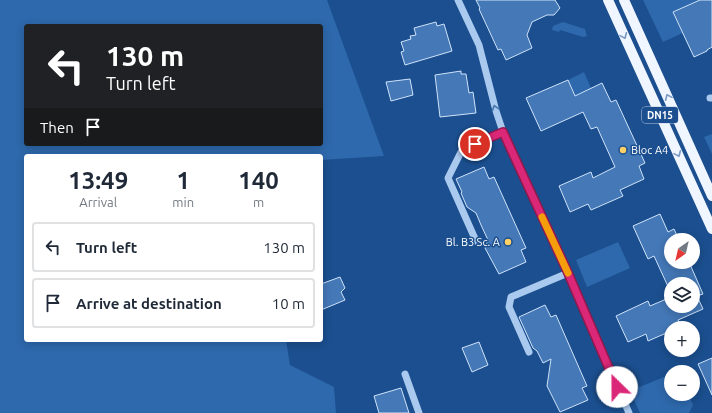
<!DOCTYPE html>
<html lang="en">
<head>
<meta charset="utf-8">
<style>
  body { margin:0; font-family:Ubuntu,sans-serif; background:#f6f6f7; color:#1f2937; height:100vh; display:flex; flex-direction:column; font-size:15px; white-space:nowrap }
  * { box-sizing:border-box; margin:0 }
  p { font-size:13px; color:#747a83 }
  .icon { flex:none; width:22px; height:22px; fill:none; stroke:currentColor; stroke-width:2; stroke-linecap:round; stroke-linejoin:round }
  .map { position:relative; flex:1; overflow:hidden }
  .details { position:absolute; left:24px; top:154px; width:299px; height:188px; display:flex; flex-direction:column; background:#fff; border-radius:4px; box-shadow:0 2px 10px #0003 }
  .details>* { flex:none }
  .hud { position:absolute; left:24px; top:24px; width:299px; height:122px; border-radius:4px; box-shadow:0 2px 10px #0003; background:#202124; color:#fff; overflow:hidden }
  .needle { width:26px; rotate:214deg }
  .fabs { position:absolute; left:664px; top:233px; display:grid; gap:8px }
  .fabs a { display:grid; place-items:center; width:36px; height:36px; border-radius:50%; background:#fff; box-shadow:0 2px 10px #0003; font-size:20px }
  .pin { position:absolute; display:grid; place-items:center; width:34px; height:34px; color:#fff; margin:-17px; border:2px solid #fff; border-radius:50%; box-shadow:0 1px 4px #0007 }
  .me { position:absolute; width:44px; margin:-22px; rotate:337deg; stroke-linejoin:round; filter:drop-shadow(0 0 3px #0008) }
  .turn { display:flex; align-items:center; gap:14px; height:84px; padding:0 16px; font-size:18px }
  .turn .icon { width:52px; height:52px; stroke-width:2.5 }
  .turn b { display:block; font-size:28px; line-height:34px }
  .then { display:flex; align-items:center; height:38px; padding:0 16px; background:#0003; gap:8px; font-size:15px }
  .eta { display:flex; justify-content:space-evenly; align-items:center; height:68px; text-align:center }
  .eta b { font-size:24px; font-weight:600; line-height:28px }
  ul { padding:0; list-style:none }
  li { display:flex; align-items:center; gap:12px; height:50px; margin:0 8px 6px; padding:0 8px; border:2px solid #e0e1e3; border-radius:4px }
  li div { flex:1 }
  li b { display:block; font-size:15px }
  li em { font-style:normal }
  .map>svg:first-child { display:block }
  .green { fill:#2e69ad; fill-rule:evenodd }
  .building { fill:#4478b7; stroke:#cfe3fa }
  .lines { fill:none; stroke-linecap:round; stroke-linejoin:round }
  .minor { stroke:#a9c9ee; stroke-width:7 }
  .major { stroke:#f0f6ff; stroke-width:10 }
  .oneway { stroke:#7b9ac1 }
  .oneway2 { stroke:#4674ac }
  .route-casing { stroke:#8e194d; stroke-width:10 }
  .route { stroke:#db2777; stroke-width:7 }
  .slow { stroke:#f59e0b; stroke-width:7 }
  .poi-dot { fill:#ffd166; stroke:#1b4f8f; stroke-width:1.5 }
  .labels { text-anchor:middle; stroke-width:3; stroke-linejoin:round; paint-order:stroke }
  .shield { fill:#1b4f8f; stroke:#bbcadd; stroke-width:1 }
  .shield-label { font-size:10px; font-weight:bold; fill:#fff }
  .poi-label { font-size:11px; fill:#fff; stroke:#1b4f8f; text-anchor:start }
</style>
</head>
<body>
<div class="map">
<svg width="712" height="413" viewBox="0 0 712 413">
  <rect width="100%" height="100%" fill="#1b4f8f"/>
  <!-- green -->
  <g class="green">
    <path d="M0 0H327L384 156 321 160V156H26V340H286L290 365 334 387 336 413H0ZM26 26H321V144H26Z"/>
    <path d="M643 0H701L673 12 680 28 689 24 691 29 663 42Z"/>
    <path d="M563 22 585 29 587 36 583 37 560 30 559 32 552 30 553 26Z"/>
    <path d="M584 72 591 88 575 96 568 80Z"/>
    <path d="M712 134V154L704 137Z"/>
    <path d="M618 242 630 268 587 287 576 260Z"/>
    <path d="M671 374V394H688L693 405 689 413H640L630 391Z"/>
  </g>
  <!-- building -->
  <g class="building">
    <path d="M476 0H555L560 8 554 15H547L532 22 527 35 532 48 506 60 501 49 498 50 479 9 480 8Z"/>
    <path d="M700 0H712V47L707 50V51L694 57 673 12Z"/>
    <path d="M436 22 437 26 444 24 452 51 405 65 401 52 404 51 401 42 411 39 410 36 416 35 414 28Z"/>
    <path d="M461 71V74H466L469 93 473 92 476 113 440 117 435 75Z"/>
    <path d="M410 79 413 95 391 101 386 82Z"/>
    <path d="M568 80 575 96 602 83 611 102 616 100 645 163 639 166 644 179 620 190 623 196 591 210 588 204 570 212 559 186 591 172 593 178 615 167 597 127 591 129 583 112 541 131 526 98Z"/>
    <path d="M484 167 489 179 494 177 526 248 521 250 526 262 499 274 485 248 488 240 481 225 476 213 467 207 461 193 462 192 456 179Z"/>
    <path d="M660 214 668 232 674 229 679 240H671V262H689L703 294 697 296 703 309 678 320 681 326 677 328H671V331L648 341 646 334 628 342 616 316 648 301 650 306 671 297V306H693V284H671V293L654 256 648 259 633 226Z"/>
    <path d="M340 277 345 288 341 292 345 300 321 310V284Z"/>
    <path d="M545 305 551 317 556 315 587 386 582 388 588 400 560 412 547 386 551 359 543 363 537 351 533 348 519 317Z"/>
    <path d="M479 342 488 365 472 372 462 348Z"/>
    <path d="M712 358V395L698 364Z"/>
    <path d="M401 388 409 413H379L374 396Z"/>
  </g>
  <g class="lines">
    <!-- minor -->
    <g class="minor">
      <path d="M458 0 479 45 496 111 503 132 568 273 629 413"/>
      <path d="M710 98H712"/>
      <path d="M476 241 448 178 462 150 503 132"/>
      <path d="M529 352 509 307 511 297 568 273"/>
      <path d="M405 374 419 413"/>
    </g>
    <!-- major -->
    <g class="major">
      <path d="M608 0 712 229"/>
      <path d="M624 0 712 196"/>
    </g>
  </g>
  <!-- one-way arrows -->
  <defs><path id="oneway-chevron" d="M-2-3.5L2.5 0L-2 3.5" fill="none" stroke-width="1.6" stroke-linecap="round" stroke-linejoin="round"/></defs>
  <g class="oneway">
    <use href="#oneway-chevron" transform="translate(624 36) rotate(66)"/>
    <use href="#oneway-chevron" transform="translate(668 97) rotate(-114)"/>
    <use href="#oneway-chevron" transform="translate(678 154) rotate(66)"/>
  </g>
  <use class="oneway2" href="#oneway-chevron" transform="translate(495 108) rotate(-106)"/>
  <g class="lines">
    <defs>
      <path id="route" d="M475 144 503 132 568 273 617 387"/>
    </defs>
    <!-- route casing -->
    <use href="#route" class="route-casing"/>
    <!-- route -->
    <use href="#route" class="route"/>
    <!-- slow -->
    <path class="slow" d="M542 217 568 273"/>
  </g>
  <!-- markers -->
  <g class="poi-dot">
    <circle cx="623" cy="150" r="4"/>
    <circle cx="508" cy="242" r="4"/>
  </g>
  <g class="labels">
    <!-- shield labels -->
    <rect class="shield" x="642" y="107" width="36" height="16" rx="3"/>
    <g class="shield-label">
      <text x="660" y="119">DN15</text>
    </g>
    <!-- poi labels -->
    <g class="poi-label">
      <text x="631" y="154">Bloc A4</text>
      <text x="500" y="246" text-anchor="end">Bl. B3 Sc. A</text>
    </g>
  </g>
</svg>
<div class="fabs">
<a><svg class="needle" viewBox="-14 -14 28 28"><path d="M0-13l5 13h-10z" fill="#e53935"/><path d="M0 13l5-13h-10z" fill="#747a83"/></svg></a>
<a><svg class="icon" aria-label="layers" viewBox="0 0 24 24"><path d="M12 4l9 5-9 5-9-5zM3 14l9 5 9-5"/></svg></a>
<a>+</a>
<a>−</a>
</div>
<div class="pin" style="left:475px;top:144px;background:#d93025"><svg class="icon" aria-label="arrive" viewBox="0 0 24 24"><path d="M6 21V4h12l-3 4 3 4H6"/></svg></div>
<svg class="me" style="left:617px;top:387px" viewBox="-20 -20 40 40"><circle r="19" fill="#fff"/><path d="M0-13L10 11 0 6-10 11z" fill="#db2777"/></svg>
<div class="hud">
<div class="turn"><svg class="icon" aria-label="left" viewBox="0 0 24 24"><path d="M17 20v-9H6M10 6l-5 5 5 5"/></svg><div><b>130 m</b>Turn left</div></div>
<div class="then">Then<svg class="icon" aria-label="arrive" viewBox="0 0 24 24"><path d="M6 21V4h12l-3 4 3 4H6"/></svg></div>
</div>
<section class="details">
<div class="eta">
<div><b>13:49</b><p>Arrival</p></div>
<div><b>1</b><p>min</p></div>
<div><b>140</b><p>m</p></div>
</div>
<ul>
<li><svg class="icon" aria-label="left" viewBox="0 0 24 24"><path d="M17 20v-9H6M10 6l-5 5 5 5"/></svg><div><b>Turn left</b></div><em>130 m</em></li>
<li><svg class="icon" aria-label="arrive" viewBox="0 0 24 24"><path d="M6 21V4h12l-3 4 3 4H6"/></svg><div><b>Arrive at destination</b></div><em>10 m</em></li>
</ul>
</section>
</div>
</body>
</html>
